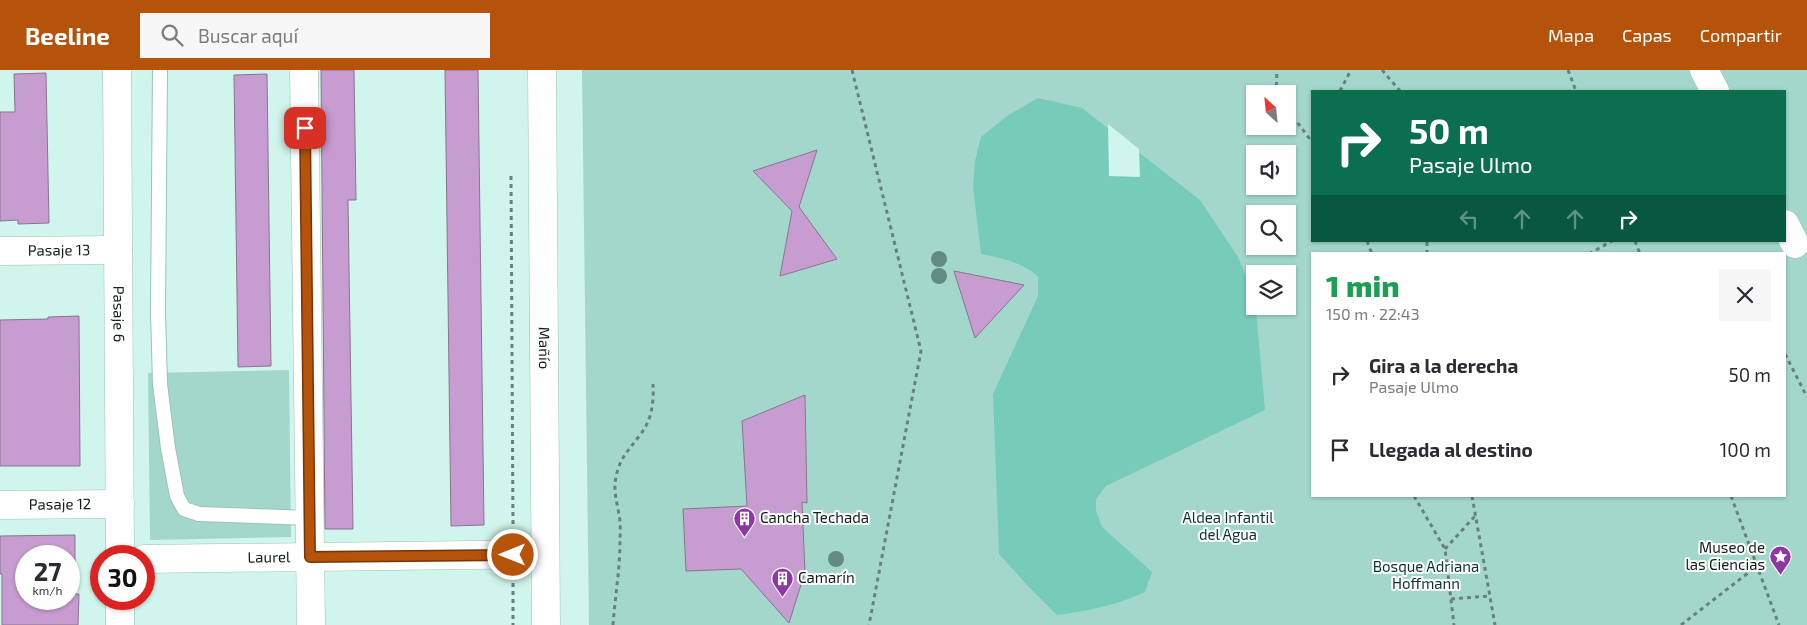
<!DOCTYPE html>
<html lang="es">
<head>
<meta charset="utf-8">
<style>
  body { margin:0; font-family:"Exo 2",sans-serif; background:#f7f7f7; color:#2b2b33; height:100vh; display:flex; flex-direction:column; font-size:19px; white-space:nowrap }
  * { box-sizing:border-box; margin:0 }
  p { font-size:16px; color:#7c7c81 }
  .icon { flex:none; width:28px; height:28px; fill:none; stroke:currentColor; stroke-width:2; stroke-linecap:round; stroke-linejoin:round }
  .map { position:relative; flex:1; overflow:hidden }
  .side { position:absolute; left:1311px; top:182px; width:475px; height:245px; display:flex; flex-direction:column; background:#fff; border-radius:0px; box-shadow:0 1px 4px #0004 }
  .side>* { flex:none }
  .top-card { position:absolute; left:1311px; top:20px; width:475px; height:152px; border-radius:0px; box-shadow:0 1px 4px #0004; background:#0b6e4f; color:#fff; overflow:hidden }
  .needle { width:32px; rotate:333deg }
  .tools { position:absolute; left:1246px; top:15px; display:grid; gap:10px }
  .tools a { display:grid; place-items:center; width:50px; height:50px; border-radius:0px; background:#fff; box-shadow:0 1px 4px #0004; font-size:25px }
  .speed { position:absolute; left:15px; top:475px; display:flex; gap:10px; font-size:25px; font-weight:700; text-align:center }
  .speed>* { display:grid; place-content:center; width:65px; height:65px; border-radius:50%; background:#fff; box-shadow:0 1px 4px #0004; line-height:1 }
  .speed small { font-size:12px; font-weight:400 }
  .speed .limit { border:8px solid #d22; background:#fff; color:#111 }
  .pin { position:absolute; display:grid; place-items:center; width:42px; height:42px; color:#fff; margin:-21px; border-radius:10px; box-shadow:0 2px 8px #0006 }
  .me { position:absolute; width:55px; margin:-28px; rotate:270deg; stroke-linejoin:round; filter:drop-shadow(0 0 4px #0008) }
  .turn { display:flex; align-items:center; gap:18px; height:105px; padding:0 15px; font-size:22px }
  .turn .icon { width:65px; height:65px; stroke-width:2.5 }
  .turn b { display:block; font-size:35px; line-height:42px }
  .lanes { display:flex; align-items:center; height:48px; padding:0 15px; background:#0003; justify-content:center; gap:25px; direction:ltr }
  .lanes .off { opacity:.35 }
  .round { display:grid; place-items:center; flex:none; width:52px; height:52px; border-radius:0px; background:#f7f7f7 }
  .summary { display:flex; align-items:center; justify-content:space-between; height:85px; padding:0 15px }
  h1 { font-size:30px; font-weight:800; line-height:38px; color:#1e9e55 }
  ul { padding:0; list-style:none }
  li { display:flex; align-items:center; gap:15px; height:75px; padding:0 15px }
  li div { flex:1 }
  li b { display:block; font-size:19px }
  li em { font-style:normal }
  header { display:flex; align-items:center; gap:30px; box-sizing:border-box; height:70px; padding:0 25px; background:#b45309; color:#fff }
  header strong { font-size:24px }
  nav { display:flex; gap:28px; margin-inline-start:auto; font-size:18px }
  .search { width:350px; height:45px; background:#f7f7f7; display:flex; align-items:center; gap:12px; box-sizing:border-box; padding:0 18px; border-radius:0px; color:#7c7c81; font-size:19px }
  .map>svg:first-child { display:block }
  .green { fill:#a3d7cb; fill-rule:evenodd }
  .water { fill:#77cbb9 }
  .pier { fill:#d0f5ec }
  .building { fill:#c69cd1; stroke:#88768d; fill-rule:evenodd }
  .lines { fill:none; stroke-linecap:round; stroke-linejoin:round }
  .lane-casing { stroke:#9ec2b9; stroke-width:16 }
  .street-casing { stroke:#9ec2b9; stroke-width:29 }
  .secondary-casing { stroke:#9ec2b9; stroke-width:29 }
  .path { stroke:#69817b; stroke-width:3; stroke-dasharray:4 4; stroke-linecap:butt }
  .lane { stroke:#fff; stroke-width:14 }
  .street { stroke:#fff; stroke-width:28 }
  .secondary { stroke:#fff; stroke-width:28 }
  .tree { fill:#648b83 }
  .route-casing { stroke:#753606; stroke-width:12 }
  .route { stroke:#b45309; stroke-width:9 }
  .labels { text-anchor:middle; stroke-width:4; stroke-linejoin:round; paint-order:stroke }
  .street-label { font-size:15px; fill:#111e1b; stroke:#fff }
  .poi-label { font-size:15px; fill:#111e1b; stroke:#fff; text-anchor:start }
  .park-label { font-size:15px; fill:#0b342d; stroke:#fff }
</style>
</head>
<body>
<header>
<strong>Beeline</strong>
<div class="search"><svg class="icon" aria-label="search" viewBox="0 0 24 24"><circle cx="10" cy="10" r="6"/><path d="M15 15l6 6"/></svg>Buscar aquí</div>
<nav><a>Mapa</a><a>Capas</a><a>Compartir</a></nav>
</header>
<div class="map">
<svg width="1807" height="555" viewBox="0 0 1807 555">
  <rect width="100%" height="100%" fill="#d0f5ec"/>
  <!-- green -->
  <g class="green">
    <path d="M582 0H1807V555H589ZM1312 21H1785V171H1312ZM1255 24H1288V56H1255ZM1255 84H1288V116H1255ZM1255 144H1288V176H1255ZM1312 184H1785V426H1312ZM1255 204H1288V236H1255Z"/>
    <path d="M289 300 291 467 150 470 148 303Z"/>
  </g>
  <!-- water -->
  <path class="water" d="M1038 28 1082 38 1200 130 1238 187 1255 229 1265 340 1106 416 1096 429V440L1102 457 1152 502 1145 522C1117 535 1088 541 1057 545L1027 515 999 484 993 324 1038 226V207C1023 192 1001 188 981 184L973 117 975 91 981 67 1007 46Z"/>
  <!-- pier -->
  <path class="pier" d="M1108 54 1139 79 1140 107 1109 106Z"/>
  <!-- building -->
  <g class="building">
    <path d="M321 0H354L356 130H348L353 459H325Z"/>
    <path d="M445 0H478L484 455 451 456Z"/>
    <path d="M46 3 49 153 18 154V150L0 151V42H15L14 4Z"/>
    <path d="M267 4 271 296 238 297 234 5Z"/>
    <path d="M817 80 799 137 837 189 780 206 792 141 753 101Z"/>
    <path d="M954 201 1024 215 975 268Z"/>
    <path d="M79 246 80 396H0V250L48 249V247Z"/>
    <path d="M805 325 807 433 802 432 805 502 789 553 741 499 686 501 683 439 747 436 742 351Z"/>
    <path d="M75 465V524H79L78 555H2V504H0V466ZM26 486H69V529H26Z"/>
  </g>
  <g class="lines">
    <defs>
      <path id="lane" d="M160 0 158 241 160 314 168 378 177 426 184 439 199 444 310 448"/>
      <g id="street">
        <path id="s1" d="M117 0 120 486"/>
        <path d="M304 0 311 555"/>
        <path d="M1704 0 1715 21"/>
        <path d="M1785 154 1795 174"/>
        <path id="s2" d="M0 181 118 180"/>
        <path id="s3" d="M0 435 120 434"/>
        <path id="s4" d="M144 489 545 484"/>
        <path d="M120 529V555"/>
      </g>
      <g id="secondary">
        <path id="s5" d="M542 0 546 555"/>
      </g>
    </defs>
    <!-- lane casing -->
    <use href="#lane" class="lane-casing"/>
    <!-- street casing -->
    <use href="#street" class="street-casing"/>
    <!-- secondary casing -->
    <use href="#secondary" class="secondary-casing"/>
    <!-- path -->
    <g class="path">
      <path d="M852 0 921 281 869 555"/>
      <path d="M1382 0 1400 21"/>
      <path d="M1568 0 1576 21"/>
      <path d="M1340 21 1351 0"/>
      <path d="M1276 24 1277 0"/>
      <path d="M1288 40 1312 72"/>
      <path d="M511 106 513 457"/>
      <path d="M1367 171 1372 184"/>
      <path d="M1635 171 1640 184"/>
      <path d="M1427 184V171"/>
      <path d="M1589 184 1612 171"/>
      <path d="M1785 284 1807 327"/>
      <path d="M1414 426 1445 479 1454 555"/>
      <path d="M1472 426 1495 555"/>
      <path d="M1731 426 1779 555"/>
      <path d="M1445 479 1475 446"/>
      <path d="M513 513V555"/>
      <path d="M1451 529 1489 526"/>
      <path d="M613 555C615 527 620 499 620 471 620 463 621 453 619 445 617 432 613 420 616 407 620 387 629 380 640 365 652 350 654 332 653 314"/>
      <path d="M1681 555 1757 496"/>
    </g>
    <!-- lane -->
    <use href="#lane" class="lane"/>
    <!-- street -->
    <use href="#street" class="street"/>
    <!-- secondary -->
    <use href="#secondary" class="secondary"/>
  </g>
  <!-- trees -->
  <g class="tree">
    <circle cx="939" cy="189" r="8"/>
    <circle cx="939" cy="206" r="8"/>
    <circle cx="836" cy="489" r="8"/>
  </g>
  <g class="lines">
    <defs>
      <path id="route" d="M305 58 310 487 513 485"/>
    </defs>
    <!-- route casing -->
    <use href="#route" class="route-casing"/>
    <!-- route -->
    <use href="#route" class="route"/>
  </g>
  <!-- icons -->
  <defs>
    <symbol id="building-pin" viewBox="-11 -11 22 30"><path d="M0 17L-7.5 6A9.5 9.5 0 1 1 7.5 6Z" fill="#8e36a3" stroke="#fff"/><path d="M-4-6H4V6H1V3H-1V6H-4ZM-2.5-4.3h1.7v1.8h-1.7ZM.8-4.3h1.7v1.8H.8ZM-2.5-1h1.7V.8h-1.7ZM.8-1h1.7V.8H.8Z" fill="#fff"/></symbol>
    <symbol id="sight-pin" viewBox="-11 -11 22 30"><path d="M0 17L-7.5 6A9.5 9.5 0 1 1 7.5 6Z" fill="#8e36a3" stroke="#fff"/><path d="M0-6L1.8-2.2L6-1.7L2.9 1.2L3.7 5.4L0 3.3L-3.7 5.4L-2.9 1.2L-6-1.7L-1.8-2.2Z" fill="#fff"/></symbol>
  </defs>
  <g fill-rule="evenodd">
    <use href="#building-pin" x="732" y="436" width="25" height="34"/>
    <use href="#sight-pin" x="1768" y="474" width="25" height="34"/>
    <use href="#building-pin" x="770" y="496" width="25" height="34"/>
  </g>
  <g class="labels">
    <!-- street labels -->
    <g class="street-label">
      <text dy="5" stroke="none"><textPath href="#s2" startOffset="59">Pasaje 13</textPath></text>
      <text dy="5" stroke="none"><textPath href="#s1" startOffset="244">Pasaje 6</textPath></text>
      <text dy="5" stroke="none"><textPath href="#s5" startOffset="278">Mañío</textPath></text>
      <text dy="5" stroke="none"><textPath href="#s3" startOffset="60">Pasaje 12</textPath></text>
      <text dy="5" stroke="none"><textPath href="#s4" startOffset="125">Laurel</textPath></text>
    </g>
    <!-- poi labels -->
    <g class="poi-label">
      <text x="760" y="453">Cancha Techada</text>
      <text x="1765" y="483" text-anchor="end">Museo de<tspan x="1765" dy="17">las Ciencias</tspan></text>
      <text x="798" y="513">Camarín</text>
    </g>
    <!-- park labels -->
    <g class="park-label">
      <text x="1228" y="453">Aldea Infantil<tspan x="1228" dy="17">del Agua</tspan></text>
      <text x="1426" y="502">Bosque Adriana<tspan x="1426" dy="17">Hoffmann</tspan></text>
    </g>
  </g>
</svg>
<div class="tools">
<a><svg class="needle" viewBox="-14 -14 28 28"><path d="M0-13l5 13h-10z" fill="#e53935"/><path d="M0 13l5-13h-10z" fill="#7c7c81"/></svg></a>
<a><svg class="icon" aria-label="sound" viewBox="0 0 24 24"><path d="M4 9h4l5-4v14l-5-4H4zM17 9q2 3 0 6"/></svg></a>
<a><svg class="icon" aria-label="search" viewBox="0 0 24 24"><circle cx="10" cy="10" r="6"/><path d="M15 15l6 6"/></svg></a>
<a><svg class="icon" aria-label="layers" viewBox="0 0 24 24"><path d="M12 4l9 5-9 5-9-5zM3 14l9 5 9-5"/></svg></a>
</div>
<div class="speed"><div>27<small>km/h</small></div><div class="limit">30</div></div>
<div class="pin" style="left:305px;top:58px;background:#d93025"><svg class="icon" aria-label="arrive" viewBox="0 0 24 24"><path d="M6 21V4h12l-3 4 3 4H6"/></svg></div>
<svg class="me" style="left:513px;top:485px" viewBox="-20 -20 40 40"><circle r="17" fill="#b45309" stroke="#fff" stroke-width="3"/><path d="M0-11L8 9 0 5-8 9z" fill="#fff"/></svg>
<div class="top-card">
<div class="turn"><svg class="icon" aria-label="right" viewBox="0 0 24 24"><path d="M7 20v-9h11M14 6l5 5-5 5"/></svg><div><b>50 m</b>Pasaje Ulmo</div></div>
<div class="lanes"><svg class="icon off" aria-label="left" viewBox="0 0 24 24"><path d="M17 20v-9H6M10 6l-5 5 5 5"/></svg><svg class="icon off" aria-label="ahead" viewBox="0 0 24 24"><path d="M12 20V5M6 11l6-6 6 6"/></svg><svg class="icon off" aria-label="ahead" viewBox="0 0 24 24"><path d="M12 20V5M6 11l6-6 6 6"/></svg><svg class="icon" aria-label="right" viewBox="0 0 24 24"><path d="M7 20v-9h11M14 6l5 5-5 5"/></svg></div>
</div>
<section class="side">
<div class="summary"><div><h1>1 min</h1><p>150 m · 22:43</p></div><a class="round"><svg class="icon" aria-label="close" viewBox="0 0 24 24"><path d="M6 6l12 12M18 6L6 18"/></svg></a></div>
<ul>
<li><svg class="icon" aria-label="right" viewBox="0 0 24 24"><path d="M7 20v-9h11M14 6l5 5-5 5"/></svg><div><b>Gira a la derecha</b><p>Pasaje Ulmo</p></div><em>50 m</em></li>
<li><svg class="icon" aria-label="arrive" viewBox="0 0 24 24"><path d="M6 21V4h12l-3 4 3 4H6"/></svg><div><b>Llegada al destino</b></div><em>100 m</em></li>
</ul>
</section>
</div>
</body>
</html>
